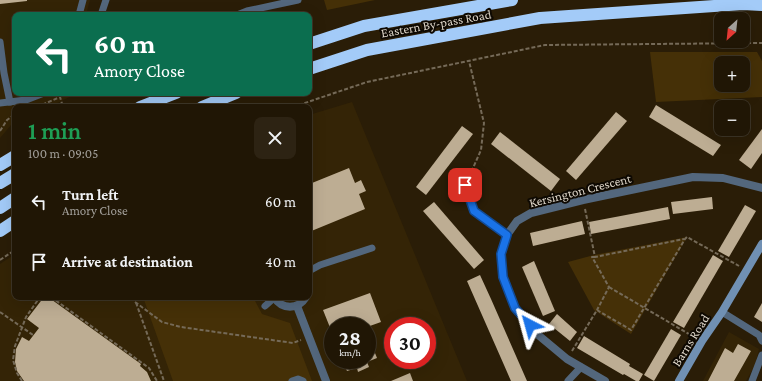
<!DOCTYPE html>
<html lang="en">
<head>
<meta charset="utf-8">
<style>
  body { margin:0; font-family:"Crimson Pro",serif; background:#2d2313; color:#f1f3f6; height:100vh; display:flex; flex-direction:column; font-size:15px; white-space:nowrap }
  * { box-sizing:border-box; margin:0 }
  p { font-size:13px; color:#a29f9a }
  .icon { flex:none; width:22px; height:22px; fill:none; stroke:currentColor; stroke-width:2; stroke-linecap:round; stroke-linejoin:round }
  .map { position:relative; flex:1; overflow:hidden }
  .sheet { position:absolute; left:12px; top:104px; width:300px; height:196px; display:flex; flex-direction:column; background:#201605; border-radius:8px; box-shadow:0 4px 16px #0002,0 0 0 1px #3d3527 }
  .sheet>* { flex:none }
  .banner { position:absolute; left:12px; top:12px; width:300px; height:84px; border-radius:8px; box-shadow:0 4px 16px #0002,0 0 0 1px #3d3527; background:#0b6e4f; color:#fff; overflow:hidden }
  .needle { width:26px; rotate:207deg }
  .fabs { position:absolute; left:714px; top:12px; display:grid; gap:8px }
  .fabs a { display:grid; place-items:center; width:36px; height:36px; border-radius:8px; background:#201605; box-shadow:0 4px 16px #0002,0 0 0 1px #3d3527; font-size:20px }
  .speed { position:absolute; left:324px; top:317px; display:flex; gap:8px; font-size:20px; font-weight:700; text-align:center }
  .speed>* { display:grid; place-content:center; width:52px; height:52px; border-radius:50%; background:#201605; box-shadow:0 4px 16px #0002,0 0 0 1px #3d3527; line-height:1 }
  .speed small { font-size:10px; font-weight:400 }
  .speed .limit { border:6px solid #d22; background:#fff; color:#111 }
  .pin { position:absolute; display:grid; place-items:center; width:34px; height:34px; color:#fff; margin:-17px; border-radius:8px; box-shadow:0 2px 6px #0006 }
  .me { position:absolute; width:44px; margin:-22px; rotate:321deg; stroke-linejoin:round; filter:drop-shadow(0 0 3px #0008) }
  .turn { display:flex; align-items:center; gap:14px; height:84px; padding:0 16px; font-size:18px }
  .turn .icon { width:52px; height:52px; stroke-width:2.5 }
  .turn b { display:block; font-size:28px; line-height:34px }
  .round { display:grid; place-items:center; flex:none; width:42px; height:42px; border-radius:8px; background:#2d2313 }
  .summary { display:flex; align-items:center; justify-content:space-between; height:68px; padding:0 16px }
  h1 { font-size:24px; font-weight:600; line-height:30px; color:#1e9e55 }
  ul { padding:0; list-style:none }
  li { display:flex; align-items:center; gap:12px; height:60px; padding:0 16px }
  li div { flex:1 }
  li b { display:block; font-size:15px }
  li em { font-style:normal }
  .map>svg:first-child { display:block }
  .built { fill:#342406; fill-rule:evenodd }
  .green { fill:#453007; fill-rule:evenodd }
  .building { fill:#bdad93 }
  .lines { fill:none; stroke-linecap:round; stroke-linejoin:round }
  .path { stroke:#756a58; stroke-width:2; stroke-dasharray:4 2; stroke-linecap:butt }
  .lane { stroke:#53677d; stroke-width:7 }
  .street { stroke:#53677d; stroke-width:8 }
  .secondary { stroke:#7090b3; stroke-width:8 }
  .highway { stroke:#a3cbf8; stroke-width:12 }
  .route-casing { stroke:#114b97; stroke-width:10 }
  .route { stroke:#1a73e8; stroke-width:7 }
  .labels { text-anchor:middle; stroke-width:4; stroke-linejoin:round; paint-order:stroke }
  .street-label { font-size:13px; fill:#ddd5c8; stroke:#0e0902 }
</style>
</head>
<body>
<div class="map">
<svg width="762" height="381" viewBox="0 0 762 381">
  <rect width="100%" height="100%" fill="#2a1d07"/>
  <!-- built -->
  <g class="built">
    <path d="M0 0H90L86 15H15V93H77L50 107H15V123L11 125 0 138Z"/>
    <path d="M352 102 467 381H0V264L15 254V297H309V115ZM333 326H367V360H333ZM393 326H427V360H393Z"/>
    <path d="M729 332 759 349 755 365 746 381H703Z"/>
  </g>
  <!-- green -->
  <g class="green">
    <path d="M324 0H375L327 10Z"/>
    <path d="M650 52H757L762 61V97L656 102ZM721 63H743V85H721Z"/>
    <path d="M687 237 631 334 594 310 568 262 594 255Z"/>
    <path d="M143 297H253L262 314 290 323 312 381H173Z"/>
  </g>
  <!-- building -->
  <g class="building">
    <path d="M0 0H27V1L0 4Z"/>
    <path d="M656 105 721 145 713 156 649 117Z"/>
    <path d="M616 112 627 121 576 180 566 171Z"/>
    <path d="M462 126 473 134 426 195 416 187Z"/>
    <path d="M762 129V153L751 169 739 160Z"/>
    <path d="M500 132 560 179 551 191 491 144Z"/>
    <path d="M349 168 355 183 361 180 366 191 359 194 365 209 309 232V177L312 183Z"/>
    <path d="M712 197 713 209 673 214 671 202Z"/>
    <path d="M434 202 484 260 474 269 423 211Z"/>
    <path d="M745 205 756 211 729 257 718 251Z"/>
    <path d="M668 207 670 219 591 234 589 222Z"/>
    <path d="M582 221 585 234 533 246 530 233Z"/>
    <path d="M713 255 723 261 684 328 673 322Z"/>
    <path d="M534 261 555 311 543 316 522 267Z"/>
    <path d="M480 275 491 299 527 381H511L504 365 467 281Z"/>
    <path d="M370 293 381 322 367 327V326H333V335L323 310Z"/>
    <path d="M44 297H48L141 364 140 366 147 372 151 381H24L17 371 15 362 16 349 22 337 29 341 39 328 27 319Z"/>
    <path d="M762 303V322L754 317Z"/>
    <path d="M557 314 577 332 570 341 549 324Z"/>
    <path d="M671 329 681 335 654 381 644 375Z"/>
    <path d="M367 333 377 358 367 362 369 367 358 372 357 368 347 371 342 360H367Z"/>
    <path d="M584 336 630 364 629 366 643 374 639 381H636L624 374 623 375 577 348Z"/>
    <path d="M738 344 751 351 734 381H708L725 348 733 353Z"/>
    <path d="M410 373 413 381H391Z"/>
  </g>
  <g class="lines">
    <!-- path -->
    <g class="path">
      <path d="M37 107 60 97 63 107"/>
      <path d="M293 107 367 82 545 45 762 43"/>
      <path d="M0 131 7 120 15 114"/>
      <path d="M469 177 481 150 484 123 469 61"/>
      <path d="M585 209 595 257 684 239"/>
      <path d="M595 257H592L609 287 597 310"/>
      <path d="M0 260 15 250"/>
      <path d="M609 287 694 337"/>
      <path d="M51 297 149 368 157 381"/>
      <path d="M134 297 164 381"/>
      <path d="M135 302 162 322 181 327 293 343 301 340"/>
      <path d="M0 312 33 335"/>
      <path d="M572 351 597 310 631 330 685 239 687 237 739 266"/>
      <path d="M22 381 17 373 13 360 15 346 26 317 40 297"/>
    </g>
    <!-- lane -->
    <g class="lane">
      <path d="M79 15 83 0"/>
      <path d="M101 15 106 0"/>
      <path d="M237 15 247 11 298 0"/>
      <path d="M0 42 4 73 10 102"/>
      <path d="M0 103 26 100 44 93"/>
      <path d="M309 271 320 265 372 248"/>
      <path d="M265 306 274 298"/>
      <path d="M722 312 759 335 762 341"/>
      <path d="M292 381 298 379 303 381"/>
      <path d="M568 381 581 367"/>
      <path d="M752 381 762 355"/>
    </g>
    <!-- street -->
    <g class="street">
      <path d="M465 185 474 211 507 235"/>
      <path d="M274 297C282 310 298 310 306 297"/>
      <path d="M297 306 326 381"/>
      <path d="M605 381 567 359 537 334 515 307 503 277 501 254 507 235 517 221 531 213 583 200 693 177 723 178 762 188"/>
    </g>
    <!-- secondary -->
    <path class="secondary" d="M679 381 702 341 722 312 762 244"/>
    <!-- highway -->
    <g class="highway">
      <path d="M309 44 364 26 512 0"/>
      <path d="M309 69 367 50 540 18 743 4 762 5"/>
      <path d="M140 107 176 93"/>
      <path d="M202 107 236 93"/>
      <path d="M0 165 15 156"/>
      <path d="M0 183 15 174"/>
      <path d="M0 208 15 198"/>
      <path d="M0 231 15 221"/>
    </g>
  </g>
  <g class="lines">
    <defs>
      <path id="route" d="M465 185 474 211 507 235 501 254 503 277 515 308 530 325"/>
    </defs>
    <!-- route casing -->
    <use href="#route" class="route-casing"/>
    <!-- route -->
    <use href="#route" class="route"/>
  </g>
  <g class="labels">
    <!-- street labels -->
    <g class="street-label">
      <text transform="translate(436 23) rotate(-10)" y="5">Eastern By-pass Road</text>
      <text transform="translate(580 190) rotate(-14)" y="5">Kersington Crescent</text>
      <text transform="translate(690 340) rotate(-58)" y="5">Barns Road</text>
    </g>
  </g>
</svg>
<div class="fabs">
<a><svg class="needle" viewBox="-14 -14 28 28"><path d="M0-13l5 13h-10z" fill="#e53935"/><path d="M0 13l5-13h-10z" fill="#a29f9a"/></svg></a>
<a>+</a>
<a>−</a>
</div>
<div class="speed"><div>28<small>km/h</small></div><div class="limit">30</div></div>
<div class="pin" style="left:465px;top:185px;background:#d93025"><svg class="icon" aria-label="arrive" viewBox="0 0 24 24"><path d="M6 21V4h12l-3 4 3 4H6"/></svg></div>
<svg class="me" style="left:530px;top:325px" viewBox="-20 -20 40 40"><path d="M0-17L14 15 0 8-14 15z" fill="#1a73e8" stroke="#fff" stroke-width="4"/></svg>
<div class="banner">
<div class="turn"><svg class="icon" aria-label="left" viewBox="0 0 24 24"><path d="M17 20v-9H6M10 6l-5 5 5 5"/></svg><div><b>60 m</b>Amory Close</div></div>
</div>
<section class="sheet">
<div class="summary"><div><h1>1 min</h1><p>100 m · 09:05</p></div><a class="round"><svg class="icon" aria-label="close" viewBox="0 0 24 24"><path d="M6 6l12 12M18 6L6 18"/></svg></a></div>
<ul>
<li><svg class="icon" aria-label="left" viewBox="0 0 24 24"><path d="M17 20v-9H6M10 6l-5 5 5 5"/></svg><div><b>Turn left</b><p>Amory Close</p></div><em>60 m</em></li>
<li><svg class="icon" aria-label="arrive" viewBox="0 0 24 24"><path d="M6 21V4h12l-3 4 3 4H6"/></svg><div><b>Arrive at destination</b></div><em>40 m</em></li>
</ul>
</section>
</div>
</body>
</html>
